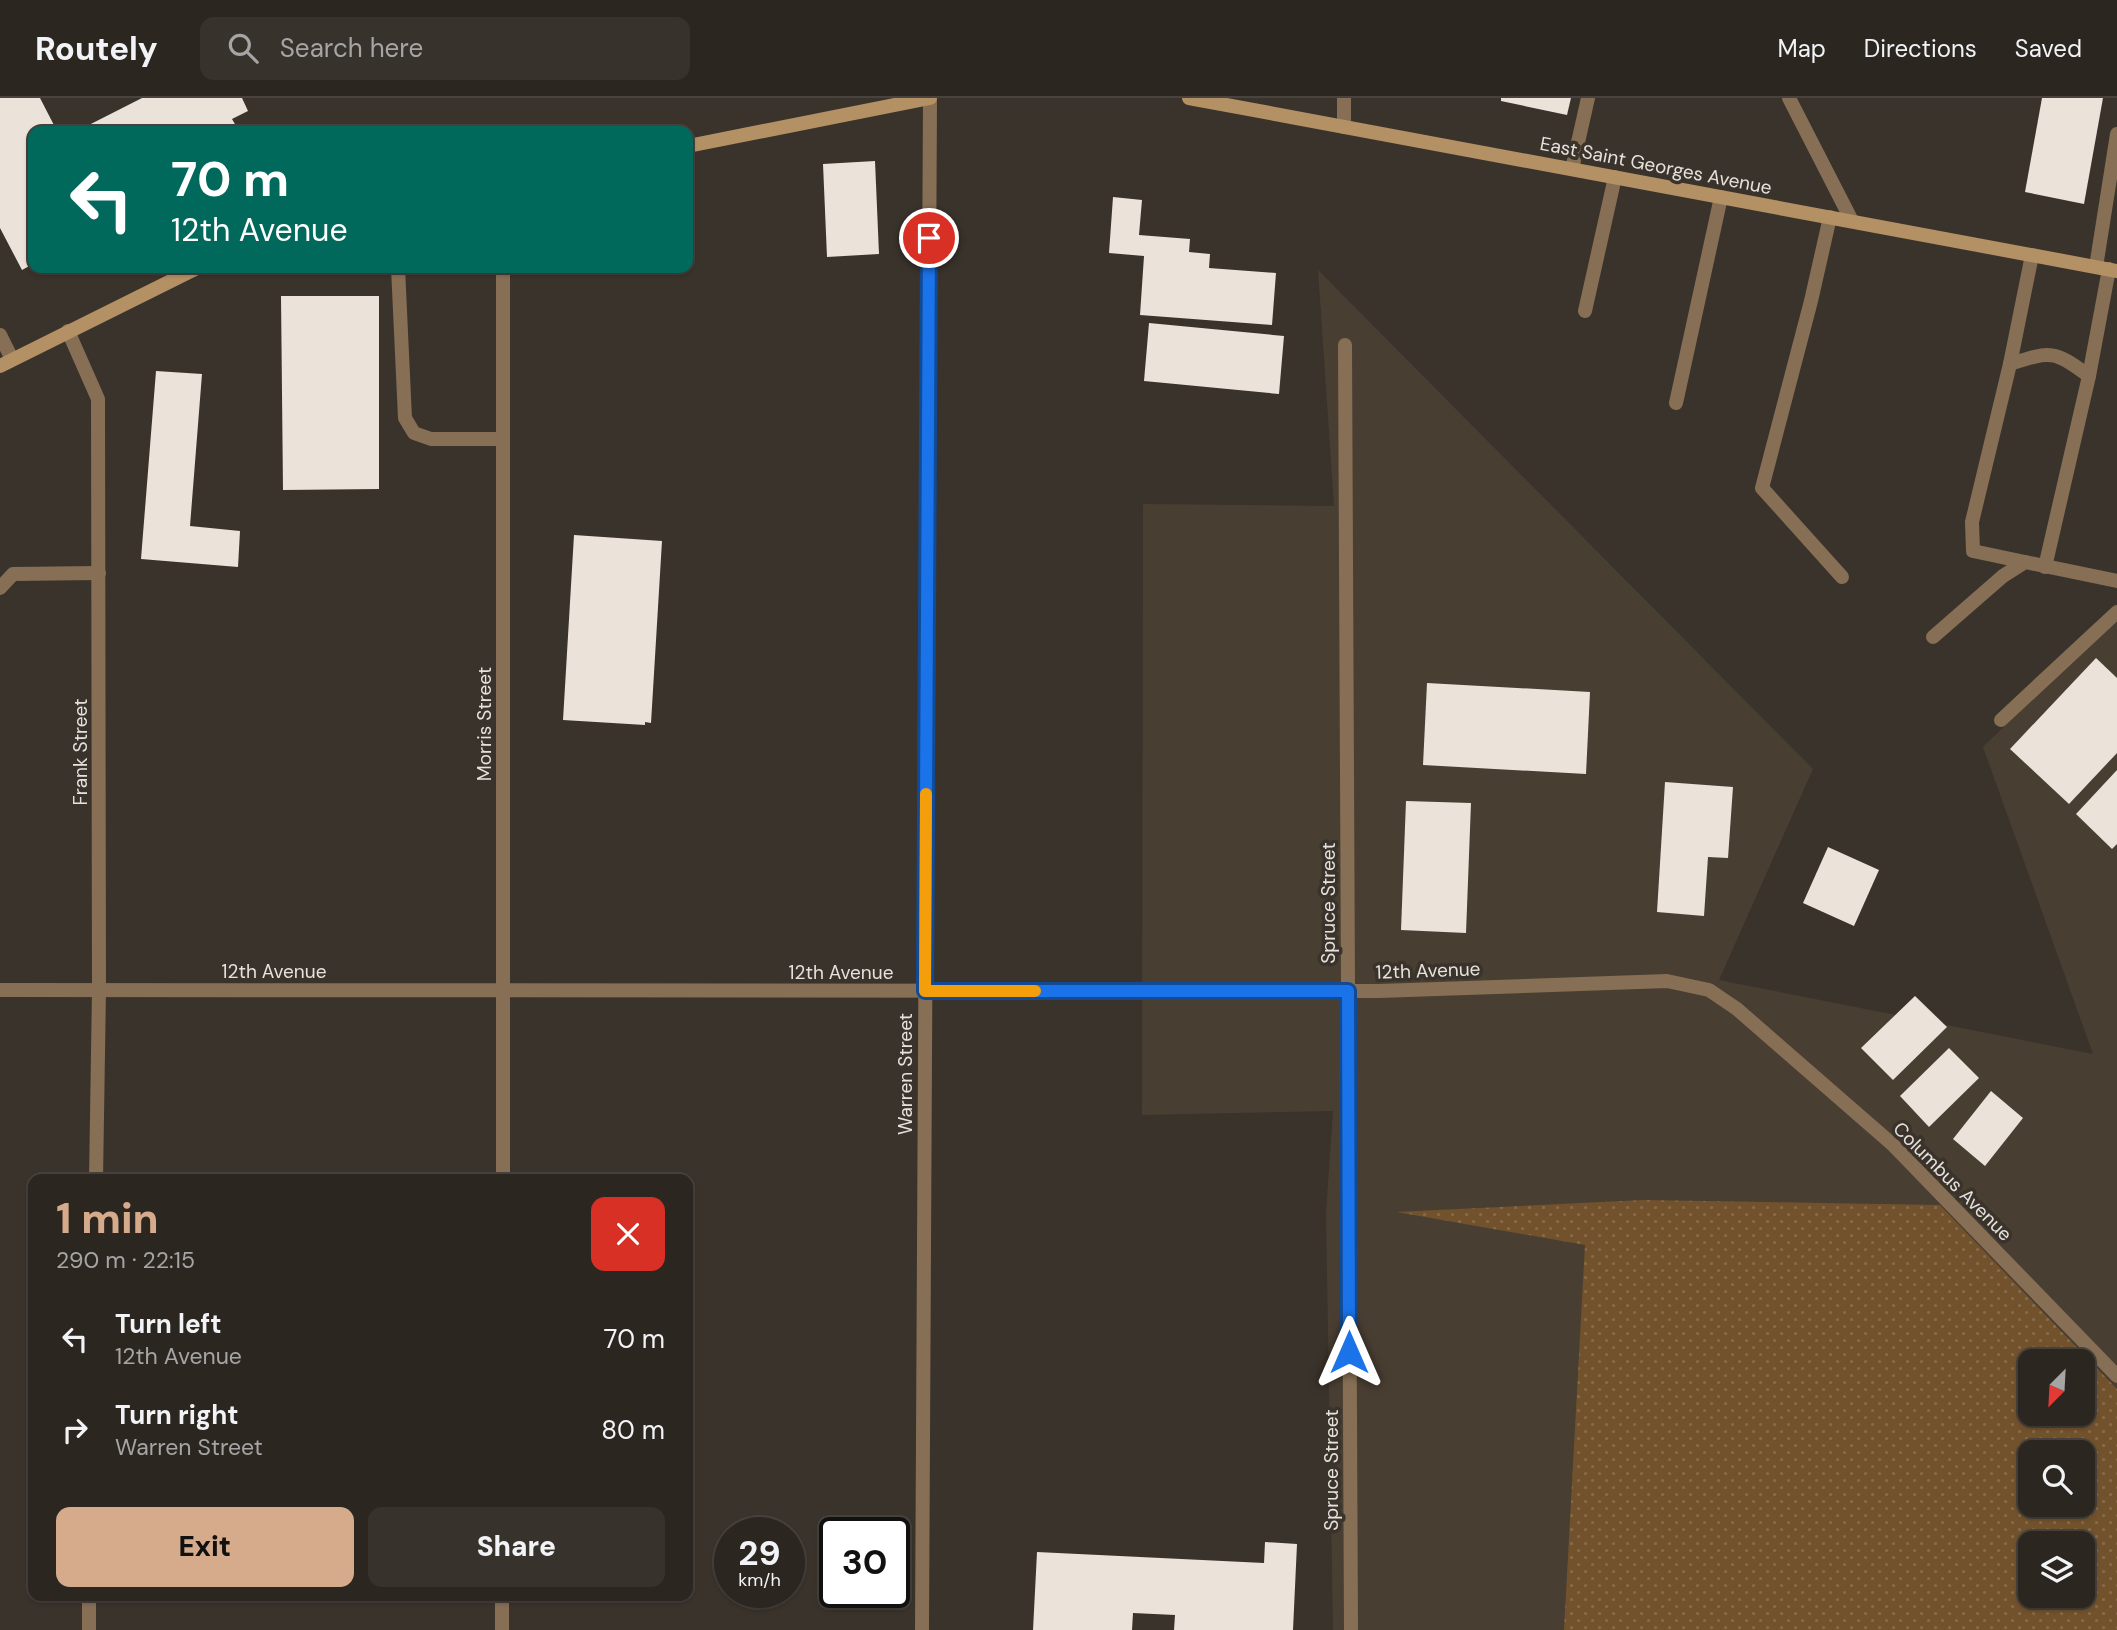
<!DOCTYPE html>
<html lang="en">
<head>
<meta charset="utf-8">
<style>
  body { margin:0; font-family:"DM Sans",sans-serif; background:#38322d; color:#f1f3f6; height:100vh; display:flex; flex-direction:column; font-size:26px; white-space:nowrap }
  * { box-sizing:border-box; margin:0 }
  p { font-size:23px; color:#a6a5a5 }
  .icon { flex:none; width:38px; height:38px; fill:none; stroke:currentColor; stroke-width:2; stroke-linecap:round; stroke-linejoin:round }
  .map { position:relative; flex:1; overflow:hidden }
  .panel { position:absolute; left:28px; top:1076px; width:665px; height:427px; display:flex; flex-direction:column; background:#2c2620; border-radius:14px; box-shadow:0 2px 5px #0004,0 0 0 2px #48433e }
  .panel>* { flex:none }
  .banner { position:absolute; left:28px; top:28px; width:665px; height:147px; border-radius:14px; box-shadow:0 2px 5px #0004,0 0 0 2px #48433e; background:#00695c; color:#fff; overflow:hidden }
  .needle { width:46px; rotate:204deg }
  .fabs { position:absolute; left:2018px; top:1251px; display:grid; gap:14px }
  .fabs a { display:grid; place-items:center; width:77px; height:77px; border-radius:14px; background:#2c2620; box-shadow:0 2px 5px #0004,0 0 0 2px #48433e; font-size:35px }
  .speed { position:absolute; left:714px; top:1419px; display:flex; gap:14px; font-size:35px; font-weight:700; text-align:center }
  .speed>* { display:grid; place-content:center; width:91px; height:91px; border-radius:50%; background:#2c2620; box-shadow:0 2px 5px #0004,0 0 0 2px #48433e; line-height:1 }
  .speed small { font-size:18px; font-weight:400 }
  .speed .limit { border:4px solid #111; border-radius:10px; background:#fff; color:#111 }
  .pin { position:absolute; display:grid; place-items:center; width:60px; height:60px; color:#fff; margin:-30px; border:4px solid #fff; border-radius:50%; box-shadow:0 2px 7px #0007 }
  .me { position:absolute; width:77px; margin:-38px; rotate:0deg; stroke-linejoin:round; filter:drop-shadow(0 0 5px #0008) }
  .turn { display:flex; align-items:center; gap:24px; height:147px; padding:0 28px; font-size:32px }
  .turn .icon { width:91px; height:91px; stroke-width:2.5 }
  .turn b { display:block; font-size:49px; line-height:60px }
  .round { display:grid; place-items:center; flex:none; width:74px; height:74px; border-radius:14px; background:#38322d }
  .headline { display:flex; align-items:center; justify-content:space-between; height:119px; padding:0 28px }
  h1 { font-size:42px; font-weight:800; line-height:52px; color:#d6ab8b }
  .button { display:flex; gap:14px; margin-top:auto; padding:14px 28px }
  .button a { flex:1; height:80px; border-radius:14px; background:#d6ab8b; color:#111; font-size:28px; font-weight:800; line-height:80px; text-align:center }
  .button a+a { background:#38322d; color:#f1f3f6 }
  ul { padding:0; list-style:none }
  li { display:flex; align-items:center; gap:21px; height:91px; padding:0 28px }
  li div { flex:1 }
  li b { display:block; font-size:26px }
  li em { font-style:normal }
  header { display:flex; align-items:center; gap:42px; box-sizing:border-box; height:98px; padding:0 35px; background:#2c2620; border-bottom:2px solid #48433e }
  header strong { font-size:33px }
  nav { display:flex; gap:38px; margin-inline-start:auto; font-size:24px }
  .search { width:490px; height:63px; background:#38322d; display:flex; align-items:center; gap:18px; box-sizing:border-box; padding:0 24px; border-radius:14px; color:#a6a5a5; font-size:26px }
  .map>svg:first-child { display:block }
  .built { fill:#493e32 }
  .park { fill:url(#park-dots); fill-rule:evenodd }
  .building { fill:#ebe2d9 }
  .lines { fill:none; stroke-linecap:round; stroke-linejoin:round }
  .service { stroke:#866f55; stroke-width:14 }
  .minor { stroke:#866f55; stroke-width:14 }
  .secondary { stroke:#b49065; stroke-width:14 }
  .route-casing { stroke:#114b97; stroke-width:18 }
  .route { stroke:#1a73e8; stroke-width:12 }
  .slow { stroke:#f59e0b; stroke-width:12 }
  .labels { text-anchor:middle; stroke-width:7; stroke-linejoin:round; paint-order:stroke }
  .street-label { font-size:19px; fill:#e6e1dd; stroke:#3a332b }
</style>
</head>
<body>
<header>
<strong>Routely</strong>
<div class="search"><svg class="icon" aria-label="search" viewBox="0 0 24 24"><circle cx="10" cy="10" r="6"/><path d="M15 15l6 6"/></svg>Search here</div>
<nav><a>Map</a><a>Directions</a><a>Saved</a></nav>
</header>
<div class="map">
<svg width="2117" height="1532" viewBox="0 0 2117 1532">
  <defs>
    <pattern id="park-dots" width="8" height="8" patternUnits="userSpaceOnUse" patternTransform="scale(1.75)"><rect width="8" height="8" fill="#72522c"/><path d="M2 2h.1M6 6h.1" fill="none" stroke="#866b4a" stroke-width="1.8" stroke-linecap="round"/></pattern>
  </defs>
  <rect width="100%" height="100%" fill="#3a332b"/>
  <!-- built -->
  <path class="built" d="M1318 172 1813 671 1719 882 2093 956 1983 649 2117 518V1291L1940 1107 1401 1115 1586 1146 1571 1532H1333L1326 1115 1333 1013 1142 1017 1143 406 1334 408Z"/>
  <!-- park -->
  <path class="park" d="M1643 1102 1940 1107 2117 1291V1532H1564L1585 1147 1396 1114ZM2030 1264H2082V1316H2030ZM2030 1354H2082V1407H2030ZM2030 1446H2082V1498H2030Z"/>
  <!-- building -->
  <g class="building">
    <path d="M0 0H40L57 33H33V166L22 172 0 130Z"/>
    <path d="M142 0H242L248 13 232 21 239 33H77Z"/>
    <path d="M1501 0H1571L1567 17 1501 3Z"/>
    <path d="M2042 0H2103L2084 106 2025 94Z"/>
    <path d="M875 63 879 156 827 159 823 66Z"/>
    <path d="M1113 99 1142 102 1139 137 1190 141 1189 154 1210 156 1209 170 1276 175 1272 227 1140 217 1144 158 1109 155Z"/>
    <path d="M281 198H379V391L283 392Z"/>
    <path d="M1149 225 1284 238 1279 296 1144 283Z"/>
    <path d="M156 273 202 276 190 428 240 433 238 469 141 461Z"/>
    <path d="M574 437 662 443 651 625 645 624V627L563 622Z"/>
    <path d="M2096 560 2117 580V655L2069 706 2010 651Z"/>
    <path d="M1427 585 1590 594 1586 676 1423 667Z"/>
    <path d="M2117 672V746L2112 751 2076 716Z"/>
    <path d="M1665 684 1733 689 1728 760 1708 759 1704 818 1657 814Z"/>
    <path d="M1406 703 1471 705 1466 835 1401 832Z"/>
    <path d="M1828 749 1879 772 1854 828 1803 805Z"/>
    <path d="M1915 898 1947 929 1893 982 1861 950Z"/>
    <path d="M1949 950 1979 980 1929 1029 1900 998Z"/>
    <path d="M1991 993 2023 1020 1985 1068 1953 1041Z"/>
    <path d="M1265 1444 1297 1446 1293 1532H1174L1175 1517 1133 1515 1132 1532H1033L1037 1454 1264 1465Z"/>
  </g>
  <g class="lines">
    <!-- service -->
    <g class="service">
      <path d="M1572 71 1588 0"/>
      <path d="M1830 119 1811 203 1762 390 1842 479"/>
      <path d="M2096 169 2117 36"/>
      <path d="M398 170 405 320 414 335 431 341H503"/>
      <path d="M1585 213 1615 79"/>
      <path d="M2010 266 2032 157"/>
      <path d="M1676 305 1721 99"/>
      <path d="M2025 464 1973 453 1972 424 2010 266C2051 253 2054 252 2089 278"/>
      <path d="M2045 469 2089 278 2109 171"/>
      <path d="M0 490 13 476 99 475"/>
      <path d="M1933 539 2003 478 2025 464 2117 483"/>
      <path d="M2001 622 2117 514"/>
    </g>
    <!-- minor -->
    <g class="minor">
      <path d="M1344 0V29"/>
      <path d="M1789 0 1852 123"/>
      <path d="M68 233 98 301 99 892 96 1082"/>
      <path d="M0 237 12 261"/>
      <path d="M1345 247 1351 1532"/>
      <path d="M0 892 1379 893 1667 883 1709 892 1737 911 1892 1046 2117 1278"/>
      <path d="M503 1082V170"/>
      <path d="M89 1532V1498"/>
      <path d="M502 1532V1498"/>
      <path d="M922 1532 930 0"/>
    </g>
    <!-- secondary -->
    <g class="secondary">
      <path d="M1189 0 2117 173"/>
      <path d="M688 48 930 0"/>
      <path d="M0 268 197 170"/>
    </g>
  </g>
  <g class="lines">
    <defs>
      <path id="route" d="M929 140 925 893H1348L1349 1254"/>
    </defs>
    <!-- route casing -->
    <use href="#route" class="route-casing"/>
    <!-- route -->
    <use href="#route" class="route"/>
    <!-- slow -->
    <path class="slow" d="M926 696 925 893H1035"/>
  </g>
  <g class="labels">
    <!-- street labels -->
    <g class="street-label">
      <text transform="translate(1656 67) rotate(11)" y="7">East Saint Georges Avenue</text>
      <text transform="translate(484 626) rotate(-90)" y="7">Morris Street</text>
      <text transform="translate(80 654) rotate(-90)" y="7">Frank Street</text>
      <text transform="translate(1328 805) rotate(-90)" y="7">Spruce Street</text>
      <text transform="translate(1428 872) rotate(-2)" y="7">12th Avenue</text>
      <text x="274" y="880">12th Avenue</text>
      <text x="841" y="881">12th Avenue</text>
      <text transform="translate(905 976) rotate(-90)" y="7">Warren Street</text>
      <text transform="translate(1953 1083) rotate(45)" y="7">Columbus Avenue</text>
      <text transform="translate(1331 1372) rotate(-90)" y="7">Spruce Street</text>
    </g>
  </g>
</svg>
<div class="fabs">
<a><svg class="needle" viewBox="-14 -14 28 28"><path d="M0-13l5 13h-10z" fill="#e53935"/><path d="M0 13l5-13h-10z" fill="#a6a5a5"/></svg></a>
<a><svg class="icon" aria-label="search" viewBox="0 0 24 24"><circle cx="10" cy="10" r="6"/><path d="M15 15l6 6"/></svg></a>
<a><svg class="icon" aria-label="layers" viewBox="0 0 24 24"><path d="M12 4l9 5-9 5-9-5zM3 14l9 5 9-5"/></svg></a>
</div>
<div class="speed"><div>29<small>km/h</small></div><div class="limit">30</div></div>
<div class="pin" style="left:929px;top:140px;background:#d93025"><svg class="icon" aria-label="arrive" viewBox="0 0 24 24"><path d="M6 21V4h12l-3 4 3 4H6"/></svg></div>
<svg class="me" style="left:1349px;top:1254px" viewBox="-20 -20 40 40"><path d="M0-17L14 15 0 8-14 15z" fill="#1a73e8" stroke="#fff" stroke-width="4"/></svg>
<div class="banner">
<div class="turn"><svg class="icon" aria-label="left" viewBox="0 0 24 24"><path d="M17 20v-9H6M10 6l-5 5 5 5"/></svg><div><b>70 m</b>12th Avenue</div></div>
</div>
<section class="panel">
<div class="headline"><div><h1>1 min</h1><p>290 m · 22:15</p></div><a class="round" style="background:#d93025;color:#fff"><svg class="icon" aria-label="close" viewBox="0 0 24 24"><path d="M6 6l12 12M18 6L6 18"/></svg></a></div>
<ul>
<li><svg class="icon" aria-label="left" viewBox="0 0 24 24"><path d="M17 20v-9H6M10 6l-5 5 5 5"/></svg><div><b>Turn left</b><p>12th Avenue</p></div><em>70 m</em></li>
<li><svg class="icon" aria-label="right" viewBox="0 0 24 24"><path d="M7 20v-9h11M14 6l5 5-5 5"/></svg><div><b>Turn right</b><p>Warren Street</p></div><em>80 m</em></li>
</ul>
<div class="button"><a>Exit</a><a>Share</a></div>
</section>
</div>
</body>
</html>
